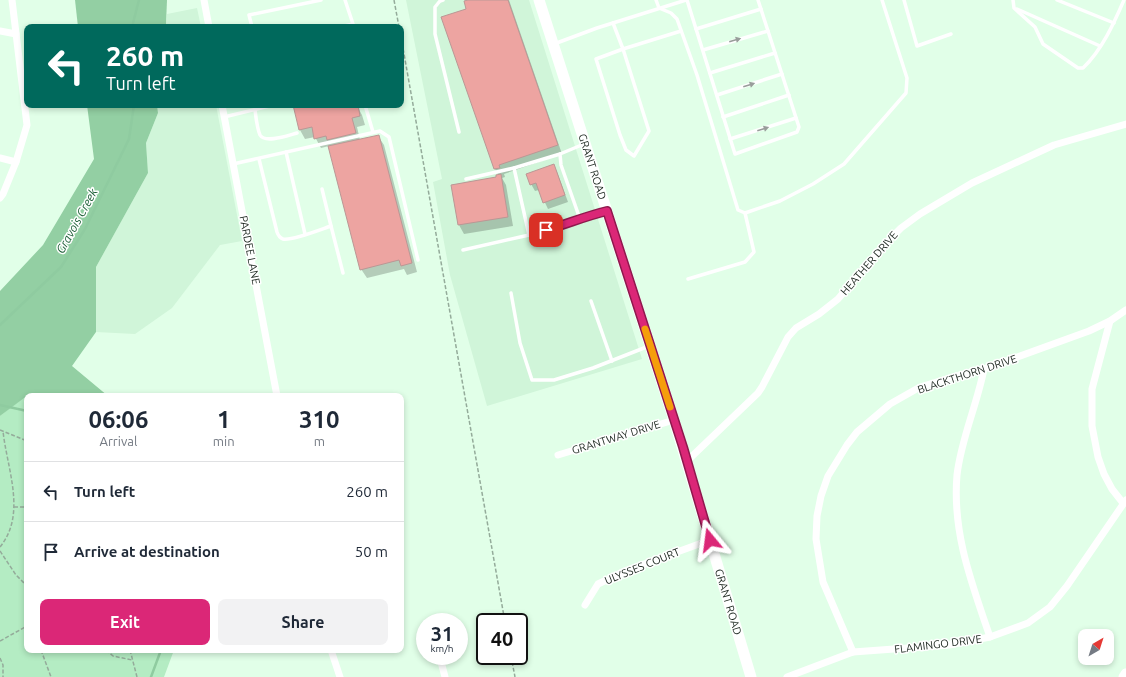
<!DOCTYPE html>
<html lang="en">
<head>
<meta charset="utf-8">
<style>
  body { margin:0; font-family:Ubuntu,sans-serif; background:#f2f2f3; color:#1f2937; height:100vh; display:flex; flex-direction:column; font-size:15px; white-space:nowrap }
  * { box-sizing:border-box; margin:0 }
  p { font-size:13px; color:#747a83 }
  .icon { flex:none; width:22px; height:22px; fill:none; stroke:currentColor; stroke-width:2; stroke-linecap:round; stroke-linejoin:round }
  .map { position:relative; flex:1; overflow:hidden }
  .drawer { position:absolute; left:24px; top:393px; width:380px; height:260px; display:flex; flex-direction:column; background:#fff; border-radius:8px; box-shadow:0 2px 6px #0003 }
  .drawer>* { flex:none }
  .guide { position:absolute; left:24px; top:24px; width:380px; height:84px; border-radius:8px; box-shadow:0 2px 6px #0003; background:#00695c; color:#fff; overflow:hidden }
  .needle { width:26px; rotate:39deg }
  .tools { position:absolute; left:1078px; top:629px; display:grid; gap:8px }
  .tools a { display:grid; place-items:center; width:36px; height:36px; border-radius:8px; background:#fff; box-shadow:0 2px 6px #0003; font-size:20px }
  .speed { position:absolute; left:416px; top:613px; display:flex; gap:8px; font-size:20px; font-weight:700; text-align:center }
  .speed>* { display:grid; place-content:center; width:52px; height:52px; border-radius:50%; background:#fff; box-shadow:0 2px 6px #0003; line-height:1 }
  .speed small { font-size:10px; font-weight:400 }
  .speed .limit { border:2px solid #111; border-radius:6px; background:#fff; color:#111 }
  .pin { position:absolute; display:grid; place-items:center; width:34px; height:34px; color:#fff; margin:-17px; border-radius:8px; box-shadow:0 2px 6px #0006 }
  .me { position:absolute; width:44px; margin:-22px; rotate:344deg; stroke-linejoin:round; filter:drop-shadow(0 0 3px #0008) }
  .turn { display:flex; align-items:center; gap:14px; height:84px; padding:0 16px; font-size:18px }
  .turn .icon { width:52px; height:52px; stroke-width:2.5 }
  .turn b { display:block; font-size:28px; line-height:34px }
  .eta { display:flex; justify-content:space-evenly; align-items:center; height:68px; text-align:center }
  .eta b { font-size:24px; font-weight:600; line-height:28px }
  .action { display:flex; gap:8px; margin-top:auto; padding:8px 16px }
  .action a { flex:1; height:46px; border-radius:8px; background:#db2777; color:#fff; font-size:16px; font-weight:600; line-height:46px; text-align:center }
  .action a+a { background:#f2f2f3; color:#1f2937 }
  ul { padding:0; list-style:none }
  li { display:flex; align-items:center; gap:12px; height:60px; padding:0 16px; border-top:1px solid #e0e1e3 }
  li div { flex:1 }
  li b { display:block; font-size:15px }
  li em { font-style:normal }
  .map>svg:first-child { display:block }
  .built { fill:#d0f5d9 }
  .green { fill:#b4ecc3 }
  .forest { fill:#93cfa3 }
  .shadow { fill:#0003 }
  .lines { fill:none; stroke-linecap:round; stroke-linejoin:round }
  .stream { stroke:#8fcba0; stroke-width:2.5 }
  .building { fill:#eda4a1; stroke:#bb9795 }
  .path { stroke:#94ab9a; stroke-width:1.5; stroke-dasharray:4 2; stroke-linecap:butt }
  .lane { stroke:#fff; stroke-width:3.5 }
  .street { stroke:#fff; stroke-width:7 }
  .secondary { stroke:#fff; stroke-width:11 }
  .oneway { fill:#989d9a }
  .route-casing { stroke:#8e194d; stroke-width:10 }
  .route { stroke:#db2777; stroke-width:7 }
  .slow { stroke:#f59e0b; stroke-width:7 }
  .labels { text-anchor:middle; stroke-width:3; stroke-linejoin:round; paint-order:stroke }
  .street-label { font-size:11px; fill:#1b261e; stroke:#fff }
  .water-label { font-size:12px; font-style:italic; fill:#1c5e36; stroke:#fff }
</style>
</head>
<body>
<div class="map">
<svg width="1126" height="677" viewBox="0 0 1126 677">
  <rect width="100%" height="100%" fill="#e1ffe8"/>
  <!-- built -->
  <g class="built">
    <path d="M406 0H529L642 359 487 406 450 275 433 182 442 179Z"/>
    <path d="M197 8 201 27H156L166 24 167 14Z"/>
    <path d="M157 105H216L242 241 220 245 172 308 135 334 96 332V267L148 173 146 143 158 113Z"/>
  </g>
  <!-- green -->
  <path class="green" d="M24 397 27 398V650H174L164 677H0V416Z"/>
  <!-- forest -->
  <g class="forest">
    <path d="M75 0H167L166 24 156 27H78Z"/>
    <path d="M87 105H157L158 113 146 143 148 173 96 267V332L72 366 108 396H27V398H24L0 416V291L43 245 94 159Z"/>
  </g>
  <!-- shadow -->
  <g class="shadow">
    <path d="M471 0H509L562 154 504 174 505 177 502 178 506 185 513 226 464 234 459 225 452 185 498 177 499 176 495 169 467 9Z"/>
    <path d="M294 105H352L353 107 357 106 362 115 365 125 357 127 360 140 378 136 384 145 417 272 407 275 404 269 367 278 361 269 329 146 321 148 315 137 305 139 300 130Z"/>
    <path d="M553 165 557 172 568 202 548 209 539 190 535 191 531 184Z"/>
  </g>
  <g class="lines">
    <!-- stream -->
    <g class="stream">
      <path d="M133 27V23L139 0"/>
      <path d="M0 325 61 267 85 229 129 139 134 105"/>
      <path d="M0 405 27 411"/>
      <path d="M151 677 161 650"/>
    </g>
  </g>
  <!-- building -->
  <g class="building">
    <path d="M468 0H508L558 145 499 165 500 168 494 169 441 17 466 9 464 1Z"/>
    <path d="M293 105H350V107L358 105 360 116 352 118 356 133 327 140 326 136 314 139 312 127 299 130Z"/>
    <path d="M379 135 412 263 401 266 399 260 360 270 328 146Z"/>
    <path d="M554 164 565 195 543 203 536 183 530 185 526 174Z"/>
    <path d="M501 174 508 217 458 225 451 185 496 177V175Z"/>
  </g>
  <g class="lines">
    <!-- path -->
    <g class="path">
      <path d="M394 0 399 27"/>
      <path d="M401 37 505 622"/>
      <path d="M0 430 27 441"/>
      <path d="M14 507H27"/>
      <path d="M0 547C27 514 7 469 3 431"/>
      <path d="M0 551 16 575 27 586"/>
      <path d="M0 641 27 626"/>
      <path d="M41 650 51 677"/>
      <path d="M106 650 113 656 132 660"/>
      <path d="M130 650 137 677"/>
      <path d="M511 656 515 677"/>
      <path d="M0 658 3 665V677"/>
    </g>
    <!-- lane -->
    <g class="lane">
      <path d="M443 0 440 1 435 7V34L459 132"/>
      <path d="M656 0 659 8 671 13 677 19 697 75 738 210 745 213"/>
      <path d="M687 0 735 154 797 132 799 127 758 0"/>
      <path d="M904 0 917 46 951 34"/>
      <path d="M1013 0 1014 8 1035 27 1043 44 1078 68H1083C1102 50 1114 23 1124 0"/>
      <path d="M1057 0 1114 23"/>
      <path d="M1017 9 1100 46"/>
      <path d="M613 23 623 49 681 31"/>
      <path d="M252 27 249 15 321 0"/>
      <path d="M340 27 353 24 345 0"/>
      <path d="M696 29 761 9"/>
      <path d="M554 44 597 28 686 0"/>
      <path d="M623 49 649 131 634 156 626 150 620 135 596 59Z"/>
      <path d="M703 50 768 31"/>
      <path d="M710 73 775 53"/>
      <path d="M717 95 782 74"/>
      <path d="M365 105 373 132"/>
      <path d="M255 110C256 118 257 128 260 135 265 144 289 135 297 133"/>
      <path d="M224 117 274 105"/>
      <path d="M723 117 789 95"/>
      <path d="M730 139 796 118"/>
      <path d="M584 144 560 154 561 165 580 219 606 211"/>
      <path d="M286 152 305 234"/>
      <path d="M259 159 277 232C278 235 280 238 283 239 292 241 322 229 331 226L343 273"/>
      <path d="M233 164 380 131 389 137 418 260"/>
      <path d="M466 179 514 168 560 154"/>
      <path d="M322 189 331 226"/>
      <path d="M529 235 569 224 580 219"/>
      <path d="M463 250 529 235 514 168"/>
      <path d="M688 279 745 262 754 252 745 213 780 201 813 184 844 164 906 93 907 78 882 0"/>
      <path d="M511 293 520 343 532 380H554L593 368 649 346"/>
      <path d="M591 301 612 361"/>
    </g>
    <!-- street -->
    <g class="street">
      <path d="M204 0 209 27"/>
      <path d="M0 31 16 34"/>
      <path d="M222 105 277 396"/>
      <path d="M0 158 16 162"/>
      <path d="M0 198 3 194 16 162 27 125 12 0"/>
      <path d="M1110 321 1092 389V426L1098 457 1104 474 1112 489 1123 503"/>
      <path d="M984 369C977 405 961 439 957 475 952 533 972 584 990 637"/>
      <path d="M558 455 674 420"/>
      <path d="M687 461 758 393 762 387 788 337 796 328 819 314 838 299 882 247 901 228 920 214 972 183 1054 145 1126 124"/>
      <path d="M585 605 598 584 625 571 710 540"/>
      <path d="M331 650 340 677"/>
      <path d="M853 652 823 582 816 539 817 516 821 496 828 476 847 445 857 432 890 404 920 387 953 377 984 369 1089 331 1110 321 1126 310"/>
      <path d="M440 658 445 677"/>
      <path d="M787 677 853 652 949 645 990 637 1028 623 1050 607 1067 586 1126 500"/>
    </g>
    <!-- secondary -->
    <g class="secondary">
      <path id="s1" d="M539 0 674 420 751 677"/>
      <path d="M1124 677 1126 674"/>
    </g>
  </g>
  <!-- one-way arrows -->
  <defs><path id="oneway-solid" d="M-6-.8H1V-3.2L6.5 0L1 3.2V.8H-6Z"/></defs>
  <g class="oneway">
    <use href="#oneway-solid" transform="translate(735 40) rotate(-16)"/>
    <use href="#oneway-solid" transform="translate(749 85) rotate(-17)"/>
    <use href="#oneway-solid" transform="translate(763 129) rotate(-18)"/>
  </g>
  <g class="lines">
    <defs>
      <path id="route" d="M546 230C567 224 586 216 607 211L683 447 710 540"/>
    </defs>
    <!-- route casing -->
    <use href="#route" class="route-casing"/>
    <!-- route -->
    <use href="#route" class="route"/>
    <!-- slow -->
    <path class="slow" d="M645 329 670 407"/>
  </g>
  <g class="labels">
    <!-- street labels -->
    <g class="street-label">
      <text dy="4" stroke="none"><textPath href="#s1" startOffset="175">GRANT ROAD</textPath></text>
      <text transform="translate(250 250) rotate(79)" y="4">PARDEE LANE</text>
      <text transform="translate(869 263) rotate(-49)" y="4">HEATHER DRIVE</text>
      <text transform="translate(967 374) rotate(-18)" y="4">BLACKTHORN DRIVE</text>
      <text transform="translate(616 437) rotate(-17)" y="4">GRANTWAY DRIVE</text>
      <text transform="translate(642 566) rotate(-22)" y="4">ULYSSES COURT</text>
      <text dy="4" stroke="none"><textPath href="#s1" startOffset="631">GRANT ROAD</textPath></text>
      <text transform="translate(938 644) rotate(-7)" y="4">FLAMINGO DRIVE</text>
    </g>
    <!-- water labels -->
    <g class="water-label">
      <text transform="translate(77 221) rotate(-61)" y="4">Gravois Creek</text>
    </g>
  </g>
</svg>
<div class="tools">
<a><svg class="needle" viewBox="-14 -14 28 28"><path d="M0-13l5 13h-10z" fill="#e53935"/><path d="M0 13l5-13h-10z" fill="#747a83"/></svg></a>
</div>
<div class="speed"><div>31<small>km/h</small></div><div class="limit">40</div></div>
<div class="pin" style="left:546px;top:230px;background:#d93025"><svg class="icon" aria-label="arrive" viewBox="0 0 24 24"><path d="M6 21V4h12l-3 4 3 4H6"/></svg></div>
<svg class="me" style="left:710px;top:540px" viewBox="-20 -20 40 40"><path d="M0-17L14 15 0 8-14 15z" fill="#db2777" stroke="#fff" stroke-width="4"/></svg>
<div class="guide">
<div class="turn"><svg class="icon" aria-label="left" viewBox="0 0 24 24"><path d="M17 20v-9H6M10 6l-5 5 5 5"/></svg><div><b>260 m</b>Turn left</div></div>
</div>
<section class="drawer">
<div class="eta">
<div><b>06:06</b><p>Arrival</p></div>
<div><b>1</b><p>min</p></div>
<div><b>310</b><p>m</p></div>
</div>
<ul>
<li><svg class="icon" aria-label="left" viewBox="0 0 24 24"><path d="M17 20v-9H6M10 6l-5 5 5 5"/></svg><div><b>Turn left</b></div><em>260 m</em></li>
<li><svg class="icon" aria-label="arrive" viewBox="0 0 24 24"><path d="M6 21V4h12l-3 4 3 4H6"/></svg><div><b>Arrive at destination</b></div><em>50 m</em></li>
</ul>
<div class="action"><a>Exit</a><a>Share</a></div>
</section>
</div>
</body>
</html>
